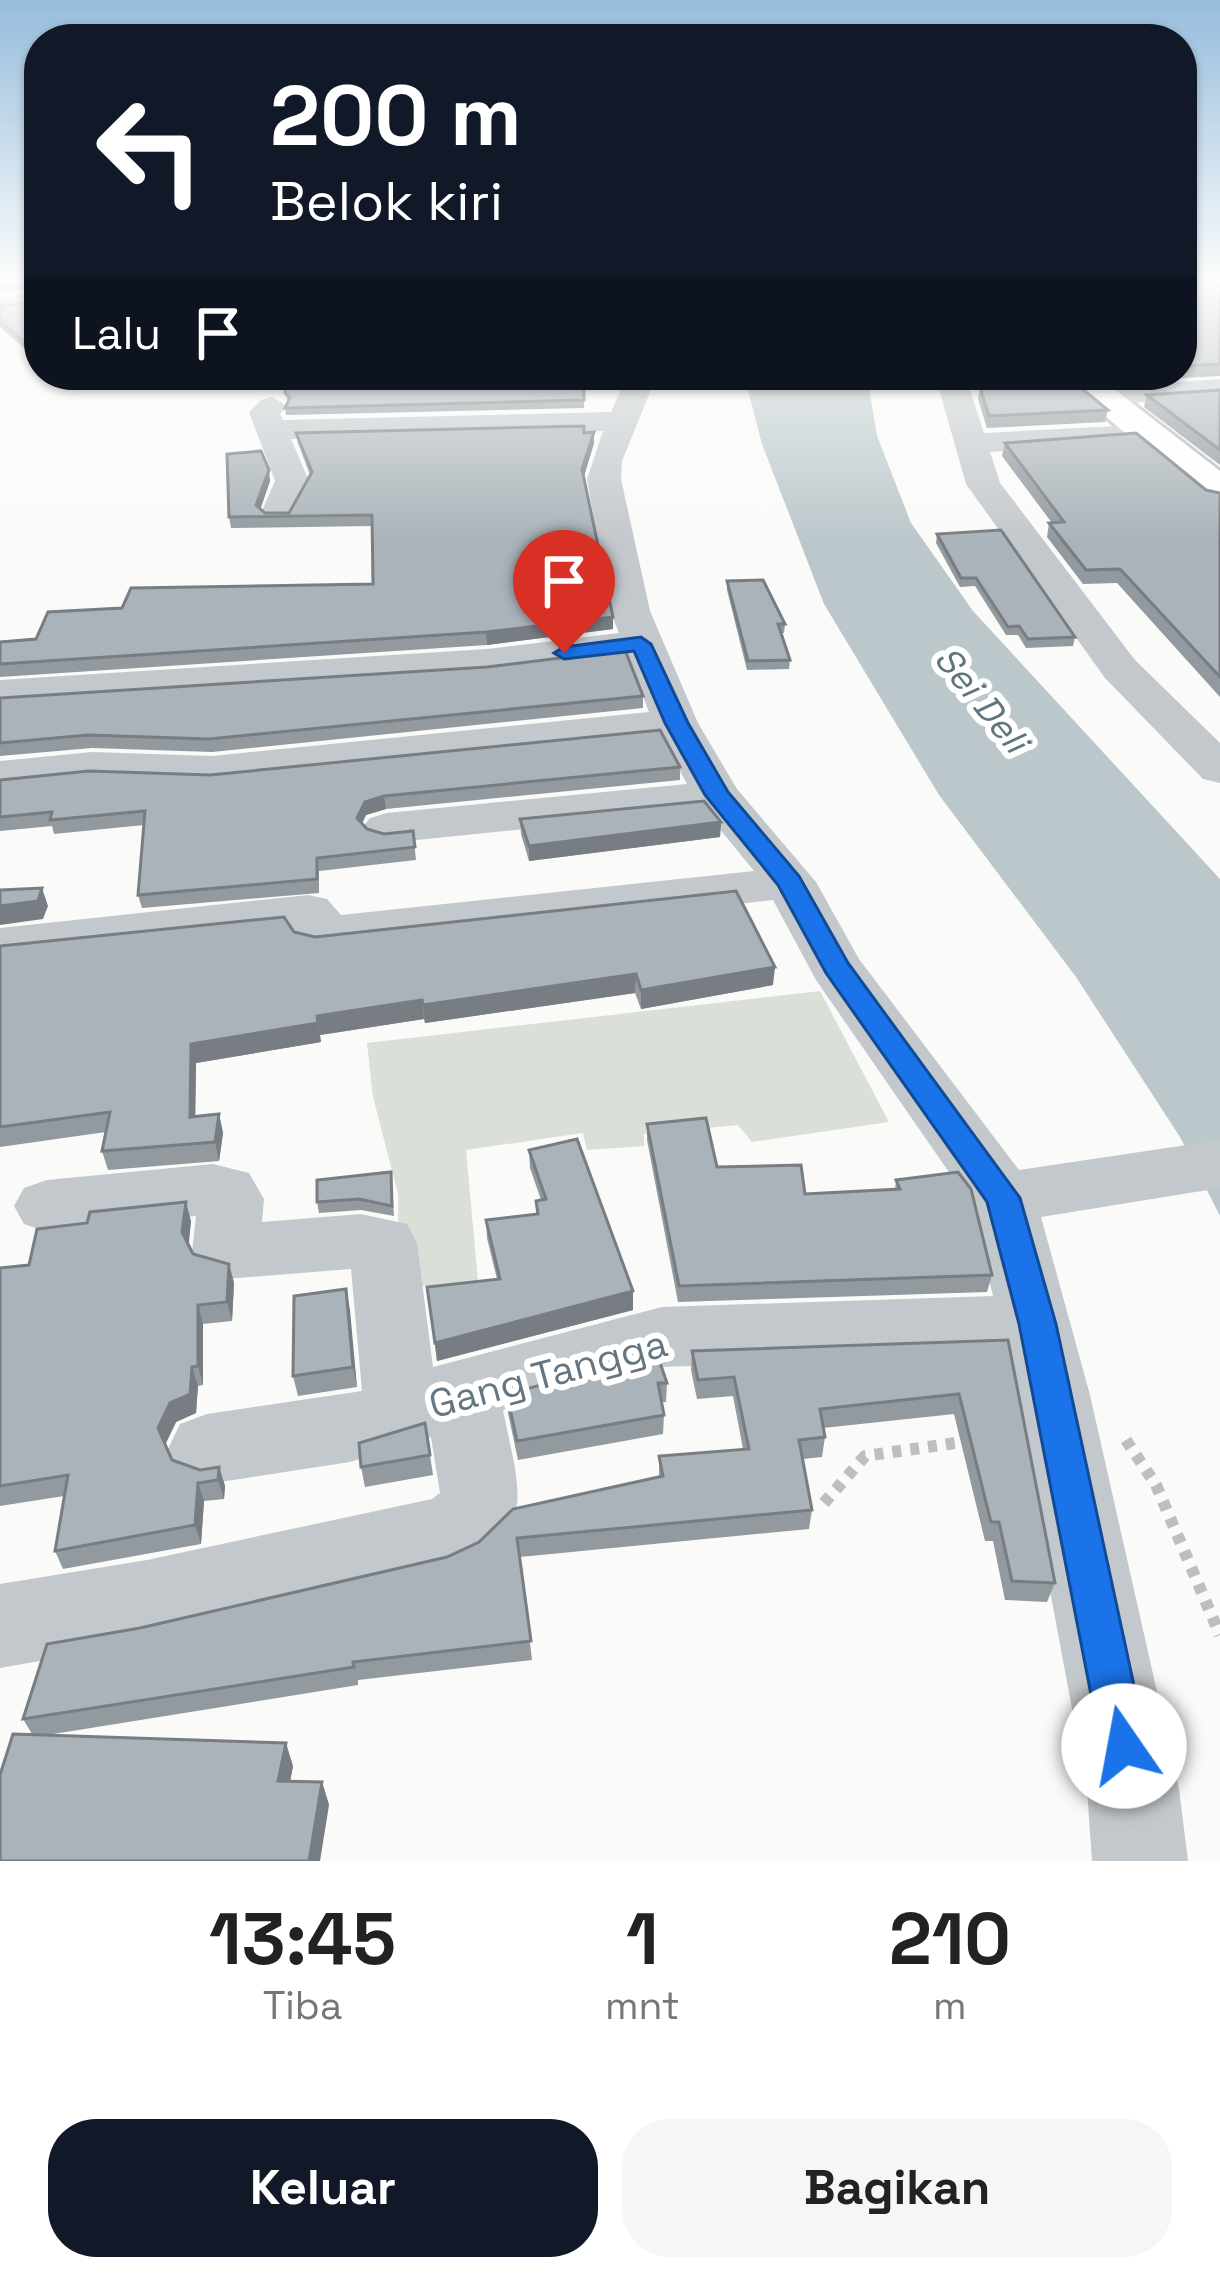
<!DOCTYPE html>
<html lang="id">
<head>
<meta charset="utf-8">
<style>
  body { margin:0; font-family:"Space Grotesk",sans-serif; background:#f6f6f6; color:#222; height:100vh; display:flex; flex-direction:column; font-size:45px; white-space:nowrap }
  * { box-sizing:border-box; margin:0 }
  p { font-size:39px; color:#767676 }
  .icon { flex:none; width:66px; height:66px; fill:none; stroke:currentColor; stroke-width:2; stroke-linecap:round; stroke-linejoin:round }
  .map { position:relative; height:1861px; overflow:hidden }
  .side { display:flex; flex-direction:column; background:#fff; flex:1 }
  .side>* { flex:none }
  .banner { position:absolute; left:24px; top:24px; width:1173px; height:366px; border-radius:48px; box-shadow:0 3px 9px #0004; background:#111827; color:#fff; overflow:hidden }
  .pin { position:absolute; display:grid; place-items:center; width:102px; height:102px; color:#fff; margin:-123px -51px; border-radius:50% 50% 50% 0; rotate:-45deg; box-shadow:0 0 12px #0007 }
  .pin .icon { rotate:45deg }
  .me { position:absolute; width:132px; margin:-66px; rotate:348deg; stroke-linejoin:round; filter:drop-shadow(0 0 9px #0008) }
  .turn { display:flex; align-items:center; gap:42px; height:252px; padding:0 48px; font-size:54px }
  .turn .icon { width:156px; height:156px; stroke-width:2.5 }
  .turn b { display:block; font-size:84px; line-height:102px }
  .then { display:flex; align-items:center; height:114px; padding:0 48px; background:#0003; gap:24px; font-size:45px }
  .eta { display:flex; justify-content:space-evenly; align-items:center; height:204px; text-align:center }
  .eta b { font-size:72px; font-weight:600; line-height:84px }
  .action { display:flex; gap:24px; margin-top:auto; padding:24px 48px }
  .action a { flex:1; height:138px; border-radius:48px; background:#111827; color:#fff; font-size:48px; font-weight:600; line-height:138px; text-align:center }
  .action a+a { background:#f6f6f6; color:#222 }
  .map>svg:first-child { display:block }
  .green { fill:#dadfd7 }
  .water { fill:#bbc7cb }
  .lines { fill:none; stroke-linecap:round; stroke-linejoin:round }
  .highway-casing { stroke:#b4b9bd; stroke-width:6 }
  .path { stroke:#bbbfc2; stroke-width:12; stroke-dasharray:9 9; stroke-linecap:butt }
  .minor { fill:#c3c8cc; fill-rule:evenodd }
  .highway { fill:#fff; fill-rule:evenodd }
  .wall { fill:#929a9f }
  .shaded-wall { fill:#777d82 }
  .building { fill:#aab3b9; stroke:#777d82; stroke-width:3 }
  .route { fill:#1a73e8; stroke:#114b97; stroke-width:3 }
  .labels { text-anchor:middle; stroke-width:12; stroke-linejoin:round; paint-order:stroke }
  .water-label { font-size:36px; font-style:italic; fill:#60757c; stroke:#fff }
  .near-street-label { font-size:39px; fill:#657683; stroke:#fff }
</style>
</head>
<body>
<div class="map">
<svg width="1220" height="1861" viewBox="0 0 1220 1861">
  <rect width="100%" height="100%" fill="#fafaf8"/>
  <!-- green -->
  <path class="green" d="M820 991 889 1122 752 1142 738 1125 644 1134V1146L587 1150 583 1133 466 1150 478 1281 399 1288 398 1194 373 1097 367 1043Z"/>
  <!-- water -->
  <path class="water" d="M744 375H867L877 436 911 523 973 611 1220 879V1216L1180 1137 1076 977 939 795 824 604 762 444Z"/>
  <g class="lines">
    <defs>
      <path id="highway" d="M1056 375H1096L1220 471V504L1205 500Z"/>
    </defs>
    <!-- highway casing -->
    <use href="#highway" class="highway-casing"/>
    <!-- path -->
    <g class="path">
      <path d="M1126 1440 1156 1485 1220 1635"/>
      <path d="M824 1503 865 1456 969 1441"/>
    </g>
    <!-- minor -->
    <g class="minor">
      <path d="M39 290V306L0 310V298Z"/>
      <path d="M627 375H657L622 461 621 479 650 611 698 723 737 789 816 882 859 959 1019 1170 1220 1140V1188L1041 1217 1090 1395 1179 1789 1188 1861H1092L1087 1789 1006 1355 662 1367 503 1410C519 1490 541 1536 449 1572L147 1642 0 1668V1584L147 1560 432 1499 440 1493 431 1437 350 1462 207 1484 180 1474 168 1449 180 1424 207 1414 362 1391 351 1269 226 1279 202 1271 192 1252 196 1216 47 1232 24 1224 14 1206 24 1188 47 1180 213 1164 249 1173 264 1199 262 1222 361 1214 407 1224 417 1243 433 1367 662 1307 993 1296 971 1204 816 980 773 900 317 951 298 946 290 930 0 962V928L308 895 327 899 341 915 754 871 705 811 387 843 370 838 362 828 370 818 387 813 687 784 662 738 212 784 92 780 0 789V761L92 752 212 756 649 712 628 657 487 675 0 706V680L487 649 619 633 610 611 587 479 603 431 291 439 309 481 291 520H267L261 513 275 481 249 412 261 400 272 397 287 406 280 414 283 420 611 412Z"/>
      <path d="M935 375H965L984 433 1155 424 1160 431 1144 440 990 452 1000 483 1135 660 1220 743V783L1203 779 1105 678 966 484Z"/>
      <path d="M1220 379V397L1102 405 1087 396 1102 387Z"/>
    </g>
    <!-- highway -->
    <use href="#highway" class="highway"/>
  </g>
  <!-- wall -->
  <g class="wall">
    <path d="M1182 281H1220V376L1112 382 1102 375H1182Z"/>
    <path d="M39 302V345L24 348 0 327V306Z"/>
    <path d="M584 375V408L286 415 285 408 288 402 285 393Z"/>
    <path d="M972 375H1065L1108 410 1105 422 987 428 978 399 980 387 983 382Z"/>
    <path d="M1220 390V465L1144 407 1147 395Z"/>
    <path d="M296 433H584L594 443 584 476 613 629 487 645 0 677V642L36 639 122 608 373 584 372 526 231 528 229 517 270 481 260 509 265 513H289L310 475 298 443Z"/>
    <path d="M1005 443 1220 493V697L1117 583 1083 584 1047 537 1049 523H1052L1002 456Z"/>
    <path d="M937 534 1075 637 1073 646 1026 648 1018 635H1006L975 586 960 587 936 543Z"/>
    <path d="M727 581 785 624 784 633H781L790 660 789 669 747 670 727 590Z"/>
    <path d="M643 696V708L212 752 92 748 0 756V698Z"/>
    <path d="M680 767V780L386 809 366 815 362 824 367 829 384 834 413 831 416 860 319 871V893L142 908 138 895 144 825 54 834 52 826 0 831V780Z"/>
    <path d="M520 819 721 822 720 837 529 861 521 834Z"/>
    <path d="M294 932 315 937 773 985 641 1009 635 993 425 1023 424 1019 320 1035 321 1042 196 1063 195 1116 219 1114 223 1133 219 1161 108 1170 102 1151 106 1132 0 1147V946Z"/>
    <path d="M647 1124 717 1167 805 1194 895 1190 896 1180 992 1275 987 1292 678 1302 647 1140Z"/>
    <path d="M529 1150 633 1291V1310L437 1361 427 1287 497 1279 487 1238 486 1220 536 1214V1201L541 1200 530 1168Z"/>
    <path d="M392 1183 394 1216 361 1210 319 1213 317 1202Z"/>
    <path d="M191 1221 188 1245 193 1254 229 1264 234 1283 232 1321 203 1324V1385L198 1386 196 1413 176 1422 165 1445 172 1460 200 1470 219 1467 225 1486 224 1499 204 1501 201 1544 63 1569 55 1551 64 1496 0 1506V1268L29 1265Z"/>
    <path d="M346 1289 357 1387 298 1396 293 1376Z"/>
    <path d="M1008 1340 1055 1583 1047 1602 1005 1600 993 1541H985L954 1414 823 1428 825 1437 822 1457 803 1459 812 1510 809 1529 520 1557 532 1660 358 1680V1685L47 1735 293 1766 290 1781 322 1782 329 1805 32 1734 23 1719 140 1628 447 1557 659 1477V1456L743 1449 733 1396 697 1399 691 1370 692 1351Z"/>
    <path d="M667 1383 666 1402H662L664 1415 663 1434 518 1460 508 1413 507 1394Z"/>
    <path d="M430 1455 433 1475 365 1487 361 1467Z"/>
  </g>
  <!-- shaded-wall -->
  <g class="shaded-wall">
    <path d="M33 281H39V287L0 293V286Z"/>
    <path d="M39 337V345L24 348 22 340Z"/>
    <path d="M594 432V443L583 480 582 469Z"/>
    <path d="M269 470 270 481 258 516 256 505Z"/>
    <path d="M613 617V629L487 645 486 632Z"/>
    <path d="M384 796 386 809 366 815 358 831 357 818 365 802Z"/>
    <path d="M721 822 720 837 529 861V846Z"/>
    <path d="M42 888 48 906 43 919 0 925V906Z"/>
    <path d="M775 967 773 985 641 1009V990Z"/>
    <path d="M636 974 635 993 425 1023 423 1005Z"/>
    <path d="M422 1000 424 1019 320 1035 317 1016Z"/>
    <path d="M318 1023 321 1042 196 1063 195 1135 190 1117 191 1044Z"/>
    <path d="M219 1114 223 1133 219 1161 215 1142Z"/>
    <path d="M186 1202 191 1221 188 1252 182 1232Z"/>
    <path d="M229 1264 234 1283 232 1321 227 1302Z"/>
    <path d="M346 1289 350 1310 357 1387 353 1367Z"/>
    <path d="M633 1291V1310L437 1361 435 1343Z"/>
    <path d="M198 1305 203 1324V1385L198 1366Z"/>
    <path d="M192 1367 198 1386 196 1413 176 1422 164 1447 158 1428 170 1403Z"/>
    <path d="M219 1467 225 1486 224 1499 218 1480Z"/>
    <path d="M198 1483 204 1501 201 1544 195 1525Z"/>
    <path d="M286 1743 293 1766 286 1804 278 1781Z"/>
    <path d="M322 1782 329 1805 320 1861H309Z"/>
  </g>
  <!-- building -->
  <g class="building">
    <path d="M0 281H33L0 286Z"/>
    <path d="M1182 281H1220V364L1182 366Z"/>
    <path d="M39 302V337L22 340 0 321V306Z"/>
    <path d="M286 375H584V400L285 408 290 398 285 393Z"/>
    <path d="M987 375H1065L1108 410 989 416 980 387Z"/>
    <path d="M1220 390V450L1147 395Z"/>
    <path d="M584 426V433L594 432 582 469 613 617 486 632 0 664V642L36 639 48 612 122 608 131 588 373 584 372 515 229 517 227 454 261 451 269 470 256 505 265 513H289L312 472 296 433Z"/>
    <path d="M1136 433 1206 490 1220 493V677L1120 569 1086 570 1049 523 1064 522 1005 443Z"/>
    <path d="M1001 530 1075 637 1028 639 1019 626 1008 627 976 578H961L937 534Z"/>
    <path d="M763 580 785 624H778L790 660 748 661 727 581Z"/>
    <path d="M625 650 643 696 209 739 88 735 0 743V698L487 667Z"/>
    <path d="M660 730 680 767 384 796 365 802 357 818 367 829 384 834 413 831 415 847 317 858V879L138 895 145 811 50 820 52 812 0 817V780L89 771 210 775Z"/>
    <path d="M704 801 721 822 529 846 520 819Z"/>
    <path d="M42 888 38 901 0 906V890Z"/>
    <path d="M736 891 775 967 641 990 636 974 423 1005 422 1000 317 1016 318 1023 191 1044 190 1117 219 1114 215 1142 102 1151 110 1112 0 1127V946L284 917 294 932 315 937Z"/>
    <path d="M706 1118 717 1167 801 1165 805 1194 900 1189 896 1180 958 1172 971 1189 992 1275 679 1286 647 1124Z"/>
    <path d="M577 1139 633 1291 435 1343 427 1287 500 1279 486 1220 538 1214 536 1201 546 1199 529 1150Z"/>
    <path d="M391 1172 392 1206 359 1199 317 1202V1180Z"/>
    <path d="M186 1202 182 1232 193 1254 229 1264 227 1302 198 1305V1366L192 1367 190 1394 170 1403 158 1428 172 1460 200 1470 219 1467 218 1480 198 1483 195 1525 55 1551 68 1475 0 1486V1268L29 1265 37 1229 87 1223 90 1212Z"/>
    <path d="M346 1289 353 1367 293 1376 294 1296Z"/>
    <path d="M1008 1340 1055 1583 1012 1581 999 1522H991L959 1394 820 1409 825 1437 799 1440 812 1510 517 1538 531 1641 353 1662 354 1667 23 1719 47 1644 140 1628 447 1557 479 1542 513 1509 663 1476 659 1456 749 1449 734 1377 698 1380 692 1351Z"/>
    <path d="M657 1354 667 1383H658L664 1415 517 1441 507 1394Z"/>
    <path d="M425 1423 430 1455 361 1467 359 1443Z"/>
    <path d="M13 1734 286 1743 278 1781 322 1782 309 1861H0V1775Z"/>
  </g>
  <!-- sky -->
  <linearGradient id="sky" x2="0" y2="1"><stop stop-color="#96bcdc"/><stop offset="0.52" stop-color="#fdfdfc"/><stop offset="1" stop-color="#fdfdfc" stop-opacity="0"/></linearGradient>
  <rect width="1220" height="542" fill="url(#sky)"/>
  <!-- route -->
  <path class="route" d="M641 637 651 644 688 723 728 792 799 876 848 963 1020 1198 1056 1324 1147 1746 1140 1762 1124 1769 1108 1762 1101 1746 1019 1324 987 1202 826 973 778 885 705 795 665 723 634 651 564 659 554 653 564 647Z"/>
  <g class="labels">
    <!-- water labels -->
    <g class="water-label">
      <text transform="translate(982 699) rotate(51)" y="13">Sei Deli</text>
    </g>
    <!-- near-street labels -->
    <g class="near-street-label">
      <text transform="translate(548 1373) rotate(-15)" y="14">Gang Tangga</text>
    </g>
  </g>
</svg>
<div class="pin" style="left:564px;top:653px;background:#d93025"><svg class="icon" aria-label="arrive" viewBox="0 0 24 24"><path d="M6 21V4h12l-3 4 3 4H6"/></svg></div>
<svg class="me" style="left:1124px;top:1746px" viewBox="-20 -20 40 40"><circle r="19" fill="#fff"/><path d="M0-13L10 11 0 6-10 11z" fill="#1a73e8"/></svg>
<div class="banner">
<div class="turn"><svg class="icon" aria-label="left" viewBox="0 0 24 24"><path d="M17 20v-9H6M10 6l-5 5 5 5"/></svg><div><b>200 m</b>Belok kiri</div></div>
<div class="then">Lalu<svg class="icon" aria-label="arrive" viewBox="0 0 24 24"><path d="M6 21V4h12l-3 4 3 4H6"/></svg></div>
</div>
</div>
<section class="side">
<div class="eta">
<div><b>13:45</b><p>Tiba</p></div>
<div><b>1</b><p>mnt</p></div>
<div><b>210</b><p>m</p></div>
</div>
<div class="action"><a>Keluar</a><a>Bagikan</a></div>
</section>
</body>
</html>
